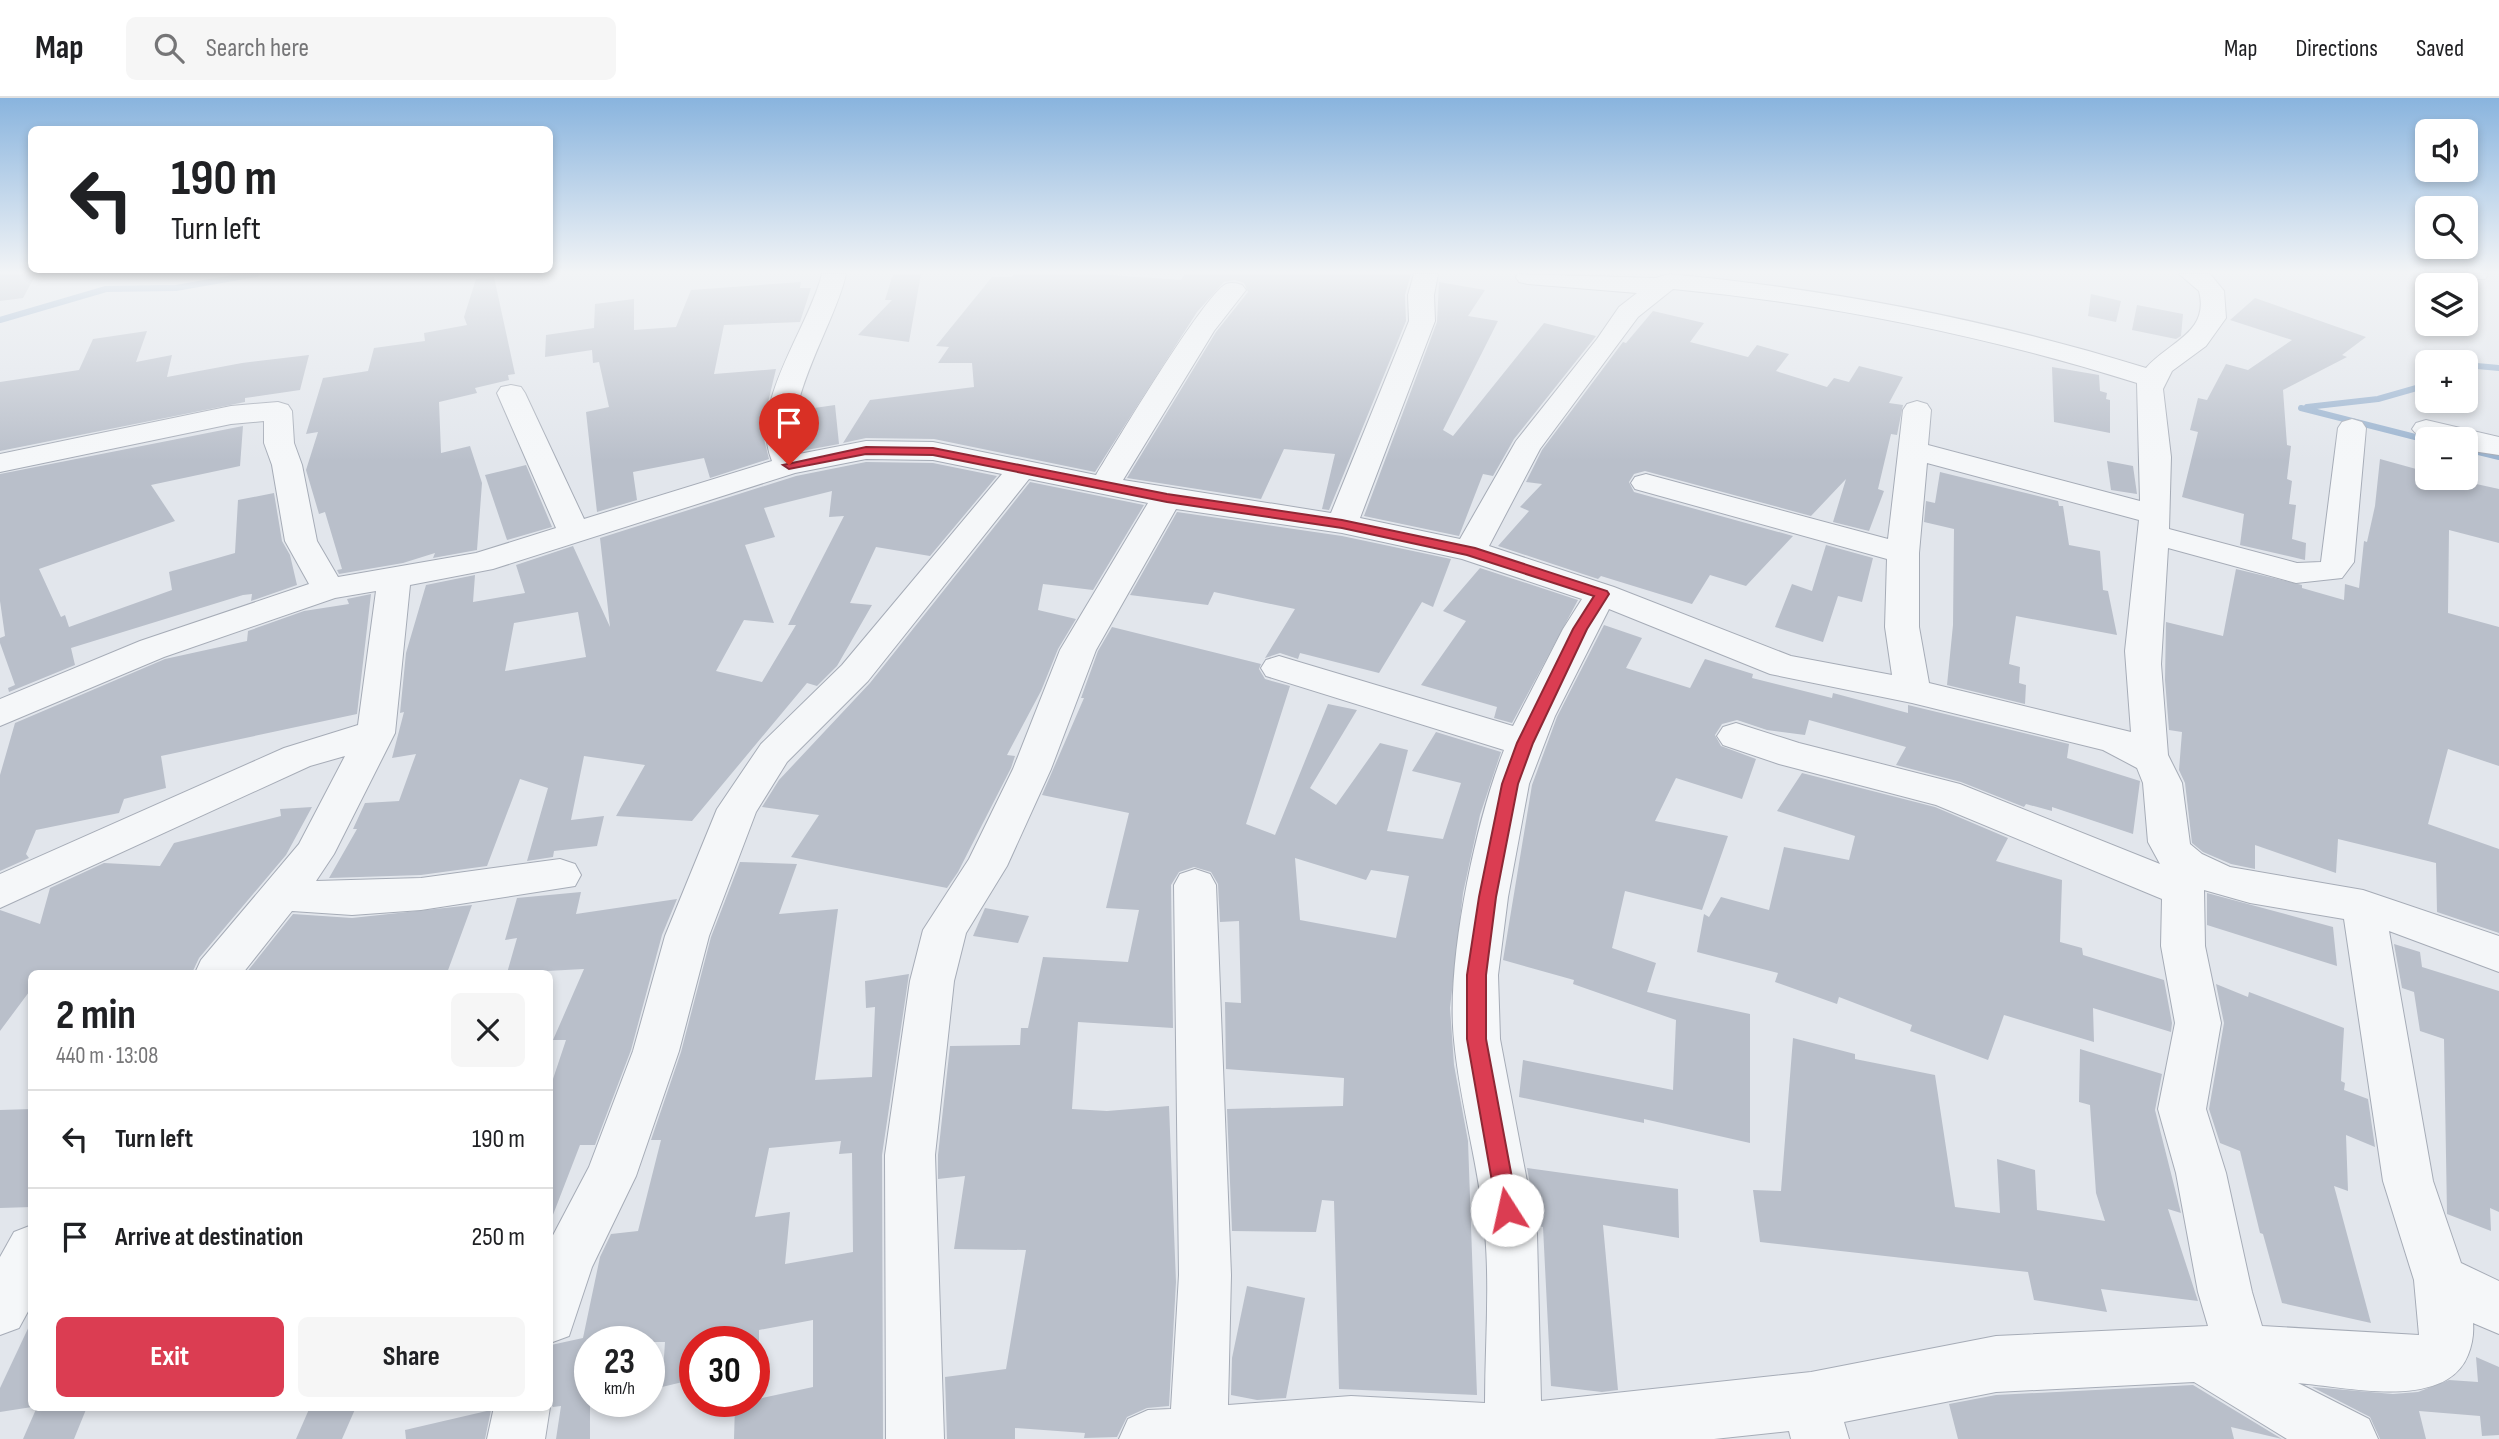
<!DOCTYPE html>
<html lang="en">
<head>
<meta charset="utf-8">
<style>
  body { margin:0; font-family:"Sofia Sans Condensed",sans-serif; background:#f6f6f6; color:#202124; height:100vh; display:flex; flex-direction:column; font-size:26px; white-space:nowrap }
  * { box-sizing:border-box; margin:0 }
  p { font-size:23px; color:#757577 }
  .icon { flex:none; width:38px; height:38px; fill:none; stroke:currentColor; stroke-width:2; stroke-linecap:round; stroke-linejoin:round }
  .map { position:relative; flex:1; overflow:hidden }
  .sheet { position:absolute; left:28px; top:872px; width:525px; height:441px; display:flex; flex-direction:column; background:#fff; border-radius:10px; box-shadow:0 4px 10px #0003 }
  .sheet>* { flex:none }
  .top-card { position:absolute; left:28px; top:28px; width:525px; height:147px; border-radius:10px; box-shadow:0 4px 10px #0003; background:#fff; color:#202124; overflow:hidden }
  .controls { position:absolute; left:2415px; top:21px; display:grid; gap:14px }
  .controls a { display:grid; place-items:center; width:63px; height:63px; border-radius:10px; background:#fff; box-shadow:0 4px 10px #0003; font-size:35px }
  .speed { position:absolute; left:574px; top:1228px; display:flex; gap:14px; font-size:35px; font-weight:700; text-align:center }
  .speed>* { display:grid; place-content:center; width:91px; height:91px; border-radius:50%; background:#fff; box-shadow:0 4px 10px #0003; line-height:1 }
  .speed small { font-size:18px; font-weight:400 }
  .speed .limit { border:10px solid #d22; background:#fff; color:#111 }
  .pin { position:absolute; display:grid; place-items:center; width:60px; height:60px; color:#fff; margin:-72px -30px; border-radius:50% 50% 50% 0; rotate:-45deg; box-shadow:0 0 7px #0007 }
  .pin .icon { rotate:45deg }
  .me { position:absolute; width:77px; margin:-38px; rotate:350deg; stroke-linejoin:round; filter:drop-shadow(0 0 5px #0008) }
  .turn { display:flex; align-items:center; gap:24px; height:147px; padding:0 28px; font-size:32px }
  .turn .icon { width:91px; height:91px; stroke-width:2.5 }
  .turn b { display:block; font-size:49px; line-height:60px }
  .round { display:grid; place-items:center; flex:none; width:74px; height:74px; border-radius:10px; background:#f6f6f6 }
  .overview { display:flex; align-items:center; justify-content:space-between; height:119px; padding:0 28px }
  h1 { font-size:42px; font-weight:700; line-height:52px }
  .button { display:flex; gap:14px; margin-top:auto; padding:14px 28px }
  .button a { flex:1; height:80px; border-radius:10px; background:#db3d52; color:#fff; font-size:28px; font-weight:700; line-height:80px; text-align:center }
  .button a+a { background:#f6f6f6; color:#202124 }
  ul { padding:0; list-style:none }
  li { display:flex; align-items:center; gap:21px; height:98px; padding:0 28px; border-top:2px solid #e0e0e0 }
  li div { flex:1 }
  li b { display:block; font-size:26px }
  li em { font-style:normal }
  header { display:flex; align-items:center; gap:42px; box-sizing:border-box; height:98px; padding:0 35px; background:#fff; border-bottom:2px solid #e0e0e0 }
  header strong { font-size:33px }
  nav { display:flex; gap:38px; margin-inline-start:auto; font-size:24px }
  .search { width:490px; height:63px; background:#f6f6f6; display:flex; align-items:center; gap:18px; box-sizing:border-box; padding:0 24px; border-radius:10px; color:#757577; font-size:26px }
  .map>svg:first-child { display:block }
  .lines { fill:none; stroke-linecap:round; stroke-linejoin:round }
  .stream { stroke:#9ab3cf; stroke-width:6 }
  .building { fill:#b9bfca; fill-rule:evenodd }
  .minor-casing { stroke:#a6acb7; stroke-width:2 }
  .minor { fill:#f5f7f9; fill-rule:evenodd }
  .route { fill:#db3d52; stroke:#8e2835; stroke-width:2 }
</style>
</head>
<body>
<header>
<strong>Map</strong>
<div class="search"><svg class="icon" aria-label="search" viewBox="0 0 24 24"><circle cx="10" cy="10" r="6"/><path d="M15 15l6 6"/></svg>Search here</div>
<nav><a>Map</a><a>Directions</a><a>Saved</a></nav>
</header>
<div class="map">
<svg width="2499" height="1341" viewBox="0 0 2499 1341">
  <rect width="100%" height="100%" fill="#e2e6ec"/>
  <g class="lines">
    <!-- stream -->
    <g class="stream">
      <path d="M0 222 106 191 176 190 256 176"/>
      <path d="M2466 267 2499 270"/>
      <path d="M2307 309 2378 301 2427 287"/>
      <path d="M2301 310 2427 342"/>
      <path d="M2466 351 2499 359"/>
    </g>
  </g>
  <!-- building -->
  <g class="building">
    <path d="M0 176H36L23 200 0 203Z"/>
    <path d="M893 176H921L909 244 858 237 892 202H885Z"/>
    <path d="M1014 176H1097L1181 182 1185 176H1411L1405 197 1406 223 1329 412 1322 411 1335 356 1284 351 1261 401 1127 380 1216 234 1248 194 1244 185 1235 182 1224 184 1197 214 1095 374 934 341 866 340 843 345 870 302 974 289 972 265H938L949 249 936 248 992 179H1011Z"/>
    <path d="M494 179 515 276 508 277 509 282 475 290 477 295 439 304 441 355 470 348 482 385 477 452 433 460 435 455 403 465 339 476 337 472 342 471 325 414 319 416 306 372 318 334 306 336 323 280 368 273 374 250 425 243 424 235 467 227 464 219 476 181Z"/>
    <path d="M801 184 800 190H811L800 224 724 227 714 276 776 271 765 317 764 341 769 361 710 380 704 360 633 374 637 402 597 414 586 314 609 309 599 264 593 265 592 252 545 259 546 237 594 230 595 206 634 201V232L676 229 691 192Z"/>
    <path d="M1439 184 1485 192 1468 218 1498 223 1443 332 1453 338 1544 225 1596 238 1514 341 1493 378 1483 376 1459 438 1364 418 1437 224Z"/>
    <path d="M2091 196 2121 203 2116 224 2088 218Z"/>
    <path d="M2255 200 2366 239 2342 257 2347 259 2283 292 2287 347 2291 348 2287 381 2292 383 2289 406 2296 407 2292 441 2306 445 2305 462 2240 447 2244 416 2182 399 2198 334 2190 332 2198 300 2207 302 2226 266 2248 272 2292 242 2230 222Z"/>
    <path d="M2137 207 2183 216 2181 238 2176 241 2132 232Z"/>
    <path d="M1653 213 1704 225 1690 244 1748 259 1757 247 1789 256 1776 273 1827 289 1834 280 1849 284 1859 268 1903 279 1889 305 1903 307 1897 337 1891 336 1878 391 1884 393 1869 433 1833 424 1846 381 1811 418 1645 373 1634 376 1629 384 1634 394 1793 438 1746 488 1710 477 1692 506 1601 478 1598 481 1498 448 1529 413 1520 409 1542 386 1526 384 1542 352 1623 244 1626 245Z"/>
    <path d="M147 233 136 264 172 257 167 279 242 265 309 257 300 292 245 300V304L0 353V284L79 272 93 241Z"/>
    <path d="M2052 269 2099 277 2100 293 2107 295 2106 301 2110 302V335L2054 324Z"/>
    <path d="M835 307 839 346 801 353 797 337 800 312Z"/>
    <path d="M243 328 240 368 151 387 175 423 39 471 61 519 65 517 69 529 172 492 169 474 235 455 238 402 274 395 282 443 290 457 297 487 251 503 252 496 243 497 71 550 75 567 9 594 8 590 15 587 0 545V540L5 538 0 503V376Z"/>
    <path d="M2380 361 2427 374V380H2449L2499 391V445L2449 432 2448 515 2499 529V668L2448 651 2428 726 2499 751V835L2437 814 2436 765 2338 741 2336 775 2255 747V771L2231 766 2203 754 2192 745 2185 685 2179 672 2182 634 2169 632 2165 582 2166 524 2223 538 2236 471 2302 487V490L2344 502 2345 486 2359 490 2364 443 2367 444 2375 408Z"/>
    <path d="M2107 363 2133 368 2137 396 2111 392Z"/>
    <path d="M866 364 933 365 997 378 930 458 876 449 850 505 872 507 837 568 817 588 807 585 692 723 616 718 645 667 584 658 571 722 604 718 597 748 554 753 553 759 527 763 548 690 520 681 487 768 421 777 329 780 357 731H353L365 705 399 703 416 656 392 660 404 614 400 615 406 555 426 487 475 477 473 504 525 495 516 467 573 448 610 529 600 440 796 378ZM832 393 829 419 844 418 788 527H796L762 584 716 573 744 522 774 525 745 447 775 439 764 410ZM578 514 586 559 505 573 514 525Z"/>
    <path d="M526 367 552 429 507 442 485 377Z"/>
    <path d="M1940 374 2058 403 2059 408H2063L2069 447 2100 453 2103 492 2108 493 2117 537 2016 518 2009 566 2020 569 2019 585 2026 587 2025 606 1947 587 1953 527 1954 431 1924 424 1926 403 1935 405Z"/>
    <path d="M1030 384 1144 407 1093 492 1043 486 1038 512 1076 521 1058 551 1041 593 1007 657 1015 658 1011 670 958 774 947 790 791 759 819 717 762 709 779 682 870 585Z"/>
    <path d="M1177 414 1342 438 1451 461 1433 509 1422 504 1379 575 1300 555 1298 561 1280 555 1265 560 1295 511 1214 494 1208 507 1130 497Z"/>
    <path d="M1826 447 1873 460 1862 504 1838 498 1823 544 1775 529 1792 486 1812 493Z"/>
    <path d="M1480 470 1578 502 1512 625 1494 620 1497 609 1421 587 1466 523 1443 513Z"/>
    <path d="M371 496 357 616 161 658 166 690 124 701 119 715 36 732 26 756 29 760 0 773V677L15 625 165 561 247 543 248 533 304 513 349 506 347 501Z"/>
    <path d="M1604 527 1642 540 1626 570 1690 590 1705 561 1753 576 1752 580 1832 600 1833 595 1908 615V607L2069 646 2067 660 2140 683 2133 736 2052 709V713L2026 706 2024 709 1961 684 1896 667 1906 649 1809 622 1805 637 1767 632 1737 622 1722 626 1715 637 1721 648 1756 661 1742 701 1676 680 1655 723 1728 738 1702 812 1625 793 1612 850 1656 865 1647 894 1750 916V1045L1644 1021V1025L1519 999 1523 962 1673 992 1676 922 1573 886 1574 882 1503 862 1532 687 1557 619Z"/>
    <path d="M1112 529 1261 566 1259 571 1265 581 1290 588 1246 726 1275 737 1328 606 1357 612 1310 690 1336 707 1380 645 1408 652 1387 733 1443 741 1461 685 1412 673 1436 634 1501 654 1480 717 1463 795 1450 910 1454 967 1468 1043 1477 1297 1339 1291 1334 1103 1322 1102 1316 1134 1232 1133 1227 1011 1343 1008 1344 980 1226 971 1225 904 1241 905 1239 823 1220 824 1218 786 1211 774 1194 769 1179 774 1171 787 1173 930 1078 924 1072 1011 1107 1013 1169 1008 1176 1184 1169 1308 1147 1310 1127 1319 1117 1339 1084 1340 1085 1335 1015 1330V1341H947L945 1279 1006 1271 1026 1152 954 1151 965 1078 938 1081V1057L950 948 1020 947 1021 930H1028L1043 859 1128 864 1139 812 1106 810 1129 715 1042 697 1084 600H1081L1098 553ZM1295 760 1366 782 1371 772 1409 778 1396 840 1300 822Z"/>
    <path d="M1802 675 1935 709 2008 740 1996 763 2062 782 2060 844 2082 850 2083 857 2164 882 2172 925 2171 934 2093 910 2094 944 2004 917 1988 962 1910 933 1912 927 1839 899 1837 906 1775 884 1778 875 1697 854 1704 816 1709 819 1721 799 1769 812 1784 749 1849 762 1855 738 1777 713Z"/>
    <path d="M312 709 286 757 199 860 192 875H32V890L0 933V812L40 826 50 790 104 765 160 768 174 745 281 718 280 711Z"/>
    <path d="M740 764 797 766 779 816 838 811 815 982 872 979 875 909 866 910 865 883 909 876 882 1057 883 1341H734L735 1306 813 1289V1222L759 1232V1244H695V1281L662 1289 665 1244H590V1341H556L561 1308 553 1309 550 1304 551 1247 583 1240 600 1159 611 1136 638 1133 661 1042H651L681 954 711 839ZM841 1043 839 1056 852 1055 853 1154 785 1166 790 1114 755 1119 769 1050Z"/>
    <path d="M581 794 576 816 677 801 662 837 631 952 595 1047H580L551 1122 550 990 566 942H553L584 871 507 875 517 840 505 842 517 800Z"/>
    <path d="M2207 795 2333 829 2337 868 2207 827Z"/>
    <path d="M472 807 447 875H246L293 816 352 820Z"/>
    <path d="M985 810 1029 818 1018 845 973 838Z"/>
    <path d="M2394 846 2420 854 2422 869 2499 893V1114L2490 1110 2491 1133 2447 1116 2444 941 2420 933 2414 894 2402 890Z"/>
    <path d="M2216 886 2248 899 2249 894 2344 930 2341 983 2345 985 2344 992 2368 1001 2375 1049 2346 1037 2348 1093 2334 1088 2371 1225 2282 1205 2263 1136 2260 1135 2240 1053 2220 1045 2209 1011 2224 925Z"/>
    <path d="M1793 940 1855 956V961L1935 977 1955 1109 2000 1115 1997 1061 2035 1072 2037 1112 2105 1123 2096 1095 2090 1007 2079 1004 2080 951 2162 976 2155 1012 2181 1115 2168 1111 2198 1203 2101 1191 2107 1214 2034 1202 2028 1174 1760 1144 1753 1092 1781 1093Z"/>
    <path d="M32 1011V1109L0 1110V1012Z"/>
    <path d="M1527 1070 1678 1091 1679 1140 1603 1127 1618 1292 1602 1294 1551 1288 1543 1129 1538 1128Z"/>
    <path d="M1247 1188 1305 1200 1286 1300 1257 1302 1231 1297 1232 1260Z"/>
    <path d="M32 1222V1309L0 1314V1290Z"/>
    <path d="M2476 1259 2499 1269V1337L2482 1338 2480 1318 2419 1313 2426 1341H2380L2370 1319 2312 1289 2393 1296 2418 1294 2449 1282 2478 1284Z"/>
    <path d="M2193 1287 2282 1341 2231 1329 2234 1341H1958L1949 1306 1996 1297Z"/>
    <path d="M37 1309H87L74 1341H23Z"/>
    <path d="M310 1309H356L342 1341H296Z"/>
    <path d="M491 1312 485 1341H406L405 1332Z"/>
  </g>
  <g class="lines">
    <defs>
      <g id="minor">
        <path d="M822 176H846C836 225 778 310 799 356L866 343 933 344 1096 377C1115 346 1204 197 1226 186 1232 184 1237 185 1242 187L1246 192 1214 233 1123 382 1331 415 1409 223 1408 197 1414 176H1438L1434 197 1435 223 1360 420 1460 441 1516 343 1597 241 1619 209 1637 195 1528 186 1519 184 1516 179 1518 176 1656 180 1669 176C1829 191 1992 222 2146 270 2168 244 2210 235 2199 193L2179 176H2210L2224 193 2226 220 2206 248 2172 273 2163 291 2171 359 2169 431 2297 465 2321 464 2338 330 2342 324 2352 321 2362 324 2366 330 2354 464 2342 480 2296 485 2168 450 2161 566 2168 657 2182 685 2190 746 2202 756 2230 769 2363 792 2499 838V874L2389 833 2433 1083 2461 1165 2499 1183V1236L2473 1225C2474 1236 2472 1247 2468 1257 2446 1313 2347 1289 2298 1285L2369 1321 2378 1341H2287L2194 1284 1996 1294 1844 1324 1849 1341H1791L1789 1333 1714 1341H1119L1128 1321 1148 1312 1171 1311 1179 1177 1174 787 1180 776 1195 771 1210 776 1216 787 1231 1177 1228 1307 1351 1298 1485 1305C1485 1249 1490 1191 1485 1135 1480 1071 1460 1007 1454 942 1446 863 1475 726 1504 652L1266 578 1261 570 1266 562 1279 558 1513 628 1563 531 1582 501 1462 461 1342 435 1176 411 1096 552 1051 671 1007 768 966 835 954 883 935 1057 944 1341H886L885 1057 910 883 923 832 969 761 1013 671 1060 552 1148 405 1029 381 868 583 787 664 756 714 709 838 679 953 636 1078 592 1169 569 1238 550 1245V1143L589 1069 633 953 665 838 717 711 761 646 842 567 1002 376 933 362 866 361 795 375 493 471 410 487 395 635 334 756 316 783 421 780 560 761 575 766 581 777 575 788 421 812 352 817 292 813 243 875H195L201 862 299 746 345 658 310 668 0 810V776L284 650 358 627 376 493 335 500 164 559 0 628V601L140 543 309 486 285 443 272 367 264 345V323L231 326 0 374V356L231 308 278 304 288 307 292 313 294 345 302 367 317 443 338 479 476 455 556 430 497 295 501 289 511 287 521 289 525 295 584 421 772 363C748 306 808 232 822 176ZM1673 191C1830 206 1987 238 2137 285L2140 403 1928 347 1931 312 1927 306 1917 303 1907 306 1903 312 1888 441 1646 376 1635 379 1631 385 1635 391 1887 461 1885 529 1892 577 1791 558 1614 489 1489 448 1540 351 1638 219ZM1927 365 2139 422 2125 553 2131 634 1929 585 1919 529V455ZM1609 511 1770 576 1912 605 2103 652 2137 670 2143 685 2148 744 2160 766 1960 686 1799 645 1736 625 1723 629 1717 638 1723 647 1779 666 1936 707 2162 801 2161 848 2175 925 2158 1011 2176 1075 2198 1194 2208 1228 1996 1238 1811 1274 1541 1303 1537 1136 1500 941 1498 877 1508 799 1529 686 1555 618ZM2204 792 2250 805 2344 821 2383 1083 2414 1182 2419 1237 2262 1228 2252 1194 2226 1075 2206 1011 2221 925 2205 848Z"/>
        <path d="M2459 176H2488L2485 181H2462Z"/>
        <path d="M2426 322 2499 339V357L2466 352V341C2449 341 2422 346 2412 331L2416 325Z"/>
        <path d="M32 1127V1206L19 1230 0 1237V1159L14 1134Z"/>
        <path d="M550 1307V1309L545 1341H487L494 1309Z"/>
      </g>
    </defs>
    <!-- minor casing -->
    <use href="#minor" class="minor-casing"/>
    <!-- minor -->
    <use href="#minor" class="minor"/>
  </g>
  <!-- sky -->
  <linearGradient id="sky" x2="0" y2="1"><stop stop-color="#89b4de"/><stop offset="0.48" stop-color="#f2f4f6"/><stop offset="1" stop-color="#f2f4f6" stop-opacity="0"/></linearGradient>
  <rect width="2499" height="363" fill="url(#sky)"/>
  <!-- route -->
  <path class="route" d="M866 349 933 350 1167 396 1342 422 1475 450 1607 493 1609 496 1587 531 1533 645 1518 686 1496 799 1486 877V941L1518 1112 1515 1119 1507 1122 1500 1119 1497 1112 1467 941V877L1479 799 1502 686 1517 645 1573 531 1594 498 1467 457 1342 430 1167 404 933 357 866 356 789 371 783 367Z"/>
</svg>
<div class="controls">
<a><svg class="icon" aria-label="sound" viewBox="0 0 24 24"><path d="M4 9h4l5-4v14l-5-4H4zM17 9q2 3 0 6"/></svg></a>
<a><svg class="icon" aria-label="search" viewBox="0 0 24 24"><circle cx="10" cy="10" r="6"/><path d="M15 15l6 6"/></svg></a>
<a><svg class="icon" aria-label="layers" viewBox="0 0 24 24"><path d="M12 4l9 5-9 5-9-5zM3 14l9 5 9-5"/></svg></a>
<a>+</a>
<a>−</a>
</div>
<div class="speed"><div>23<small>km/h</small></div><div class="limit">30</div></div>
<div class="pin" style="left:789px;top:367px;background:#d93025"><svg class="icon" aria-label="arrive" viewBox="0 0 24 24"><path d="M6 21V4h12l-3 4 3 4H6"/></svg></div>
<svg class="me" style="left:1507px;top:1112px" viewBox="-20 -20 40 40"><circle r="19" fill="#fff"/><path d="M0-13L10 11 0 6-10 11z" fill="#db3d52"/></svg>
<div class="top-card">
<div class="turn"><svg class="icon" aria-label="left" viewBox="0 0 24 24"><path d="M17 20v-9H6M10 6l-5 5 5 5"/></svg><div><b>190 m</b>Turn left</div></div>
</div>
<section class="sheet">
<div class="overview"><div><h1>2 min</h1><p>440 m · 13:08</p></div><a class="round"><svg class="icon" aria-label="close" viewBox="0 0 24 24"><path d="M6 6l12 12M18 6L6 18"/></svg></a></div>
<ul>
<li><svg class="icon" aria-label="left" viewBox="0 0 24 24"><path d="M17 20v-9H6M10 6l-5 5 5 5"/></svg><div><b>Turn left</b></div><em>190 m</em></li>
<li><svg class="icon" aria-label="arrive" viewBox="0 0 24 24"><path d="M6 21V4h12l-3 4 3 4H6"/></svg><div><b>Arrive at destination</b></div><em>250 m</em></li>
</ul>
<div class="button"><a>Exit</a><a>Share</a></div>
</section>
</div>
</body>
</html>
